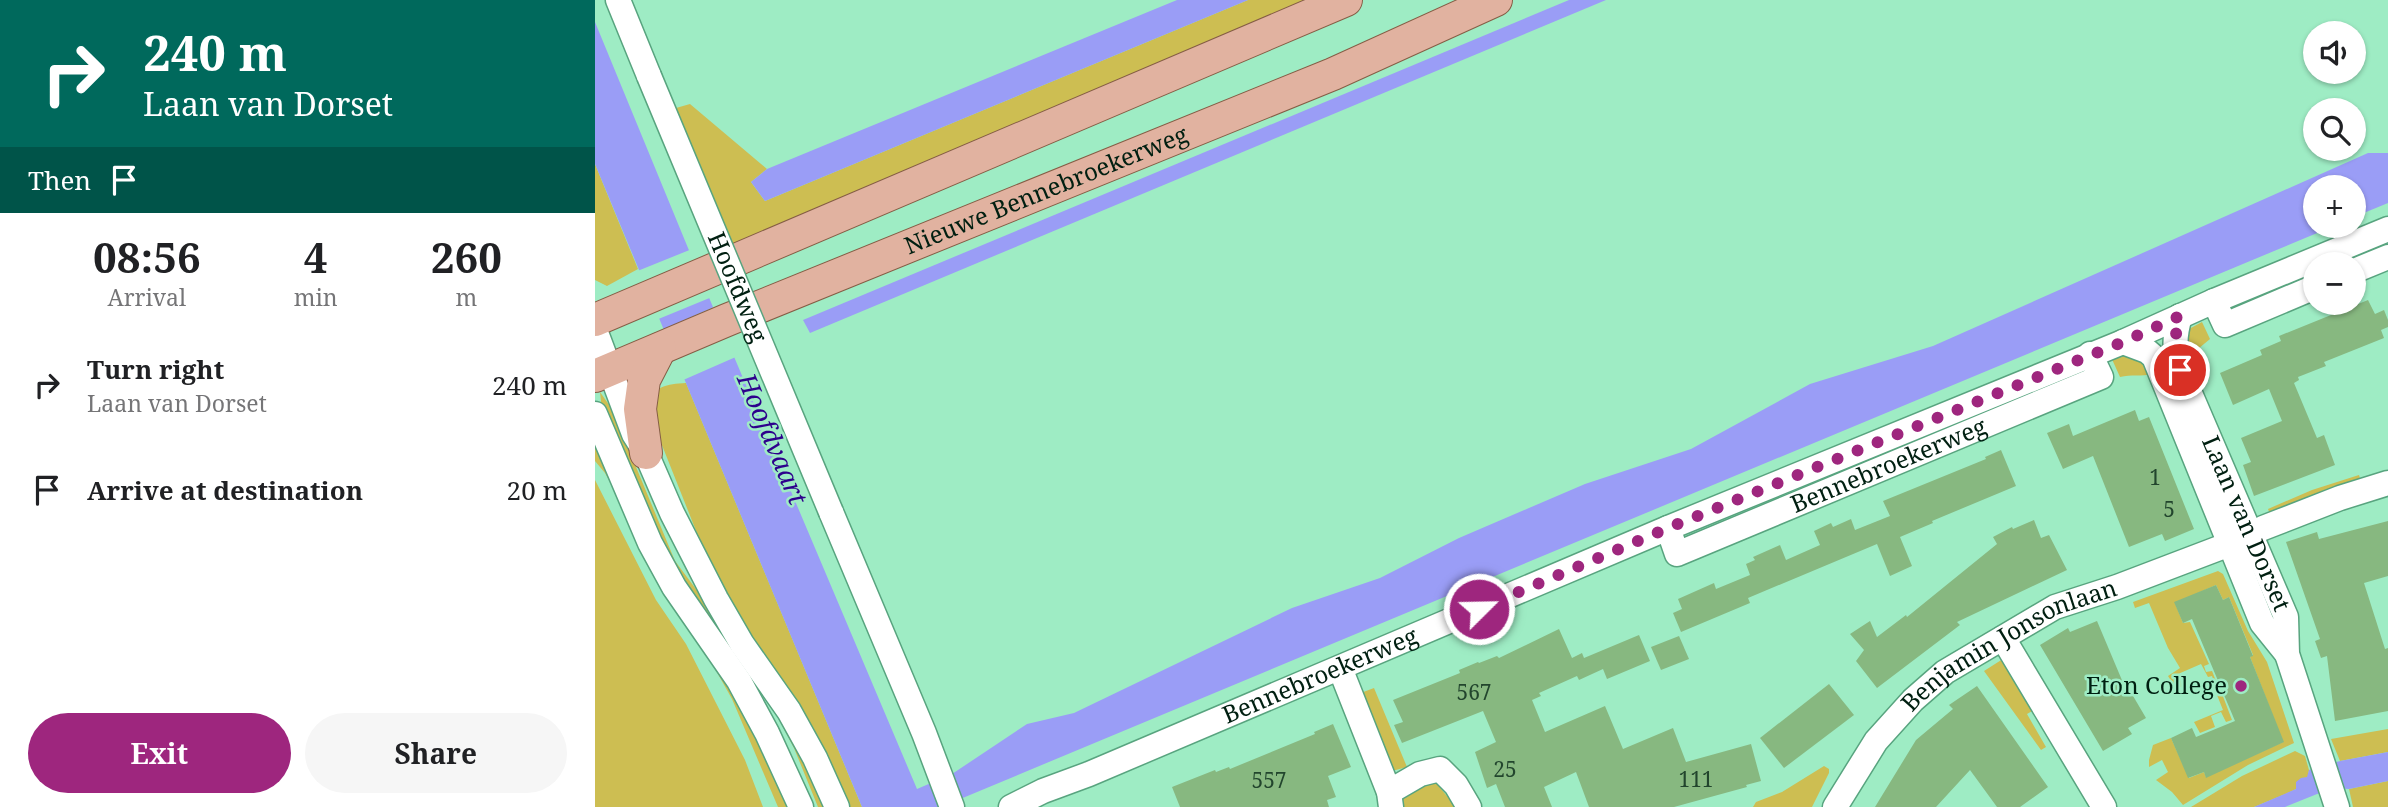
<!DOCTYPE html>
<html lang="en">
<head>
<meta charset="utf-8">
<style>
  body { margin:0; font-family:"Noto Serif",serif; background:#f6f6f6; color:#202124; height:100vh; display:flex; flex-direction:column; font-size:26px; white-space:nowrap }
  * { box-sizing:border-box; margin:0 }
  p { font-size:23px; color:#757577 }
  .icon { flex:none; width:38px; height:38px; fill:none; stroke:currentColor; stroke-width:2; stroke-linecap:round; stroke-linejoin:round }
  .map { position:relative; flex:1; overflow:hidden }
  .panel { display:flex; flex-direction:column; background:#fff; width:595px }
  .panel>* { flex:none }
  .top-card { background:#00695c; color:#fff; overflow:hidden }
  .controls { position:absolute; left:1708px; top:21px; display:grid; gap:14px }
  .controls a { display:grid; place-items:center; width:63px; height:63px; border-radius:50%; background:#fff; box-shadow:0 2px 5px #0004; font-size:35px }
  .pin { position:absolute; display:grid; place-items:center; width:60px; height:60px; color:#fff; margin:-30px; border:4px solid #fff; border-radius:50%; box-shadow:0 2px 7px #0007 }
  .me { position:absolute; width:77px; margin:-38px; rotate:67deg; stroke-linejoin:round; filter:drop-shadow(0 0 5px #0008) }
  .turn { display:flex; align-items:center; gap:24px; height:147px; padding:0 28px; font-size:32px }
  .turn .icon { width:91px; height:91px; stroke-width:2.5 }
  .turn b { display:block; font-size:49px; line-height:60px }
  .then { display:flex; align-items:center; height:66px; padding:0 28px; background:#0003; gap:14px; font-size:26px }
  .eta { display:flex; justify-content:space-evenly; align-items:center; height:119px; text-align:center }
  .eta b { font-size:42px; font-weight:700; line-height:49px }
  .primary-button { display:flex; gap:14px; margin-top:auto; padding:14px 28px }
  .primary-button a { flex:1; height:80px; border-radius:42px; background:#9e267e; color:#fff; font-size:28px; font-weight:700; line-height:80px; text-align:center }
  .primary-button a+a { background:#f6f6f6; color:#202124 }
  ul { padding:0; list-style:none }
  li { display:flex; align-items:center; gap:21px; height:105px; padding:0 28px }
  li div { flex:1 }
  li b { display:block; font-size:26px }
  li em { font-style:normal }
  main { display:flex; flex:1; min-height:0 }
  .map>svg:first-child { display:block }
  .green { fill:#cdbe52 }
  .water { fill:#9a9df6 }
  .pier { fill:#9eecc4 }
  .building { fill:#87b880 }
  .lines { fill:none; stroke-linecap:round; stroke-linejoin:round }
  .minor-casing { stroke:#58a47f; stroke-width:27 }
  .major-casing { stroke:#855d45; stroke-width:34 }
  .minor { stroke:#fff; stroke-width:24 }
  .major { stroke:#e1b2a0; stroke-width:32 }
  .minor-bridge-casing { stroke:#58a47f; stroke-width:27; stroke-linecap:butt }
  .minor-bridge { stroke:#fff; stroke-width:24 }
  .route { stroke:#9e267e; stroke-width:12; stroke-dasharray:0 21.6 }
  .poi-dot { fill:#9e267e; stroke:#9eecc4; stroke-width:2.5 }
  .labels { text-anchor:middle; stroke-width:5; stroke-linejoin:round; paint-order:stroke }
  .number-label { font-size:21px; fill:#22452d }
  .street-label { font-size:24px; fill:#001f11; stroke:#9eecc4 }
  .poi-label { font-size:24px; fill:#001f11; stroke:#9eecc4; text-anchor:end }
  .water-label { font-size:26px; font-style:italic; fill:#2d008c; stroke:#9eecc4 }
</style>
</head>
<body>
<main>
<section class="panel">
<div class="top-card">
<div class="turn"><svg class="icon" aria-label="right" viewBox="0 0 24 24"><path d="M7 20v-9h11M14 6l5 5-5 5"/></svg><div><b>240 m</b>Laan van Dorset</div></div>
<div class="then">Then<svg class="icon" aria-label="arrive" viewBox="0 0 24 24"><path d="M6 21V4h12l-3 4 3 4H6"/></svg></div>
</div>
<div class="eta">
<div><b>08:56</b><p>Arrival</p></div>
<div><b>4</b><p>min</p></div>
<div><b>260</b><p>m</p></div>
</div>
<ul>
<li><svg class="icon" aria-label="right" viewBox="0 0 24 24"><path d="M7 20v-9h11M14 6l5 5-5 5"/></svg><div><b>Turn right</b><p>Laan van Dorset</p></div><em>240 m</em></li>
<li><svg class="icon" aria-label="arrive" viewBox="0 0 24 24"><path d="M6 21V4h12l-3 4 3 4H6"/></svg><div><b>Arrive at destination</b></div><em>20 m</em></li>
</ul>
<div class="primary-button"><a>Exit</a><a>Share</a></div>
</section>
<div class="map">
<svg width="1793" height="807" viewBox="0 0 1793 807">
  <rect width="100%" height="100%" fill="#9eecc4"/>
  <!-- green -->
  <g class="green">
    <path d="M653 0H738L139 248 81 108 95 104 172 169 156 182 170 201Z"/>
    <path d="M0 164 43 269 12 286 0 280Z"/>
    <path d="M1607 322 1615 339 1586 363 1594 329Z"/>
    <path d="M1530 354 1543 357 1558 374C1546 377 1536 374 1525 377L1516 357Z"/>
    <path d="M91 383 267 807H254L218 727 159 643 123 586 51 405C60 386 71 384 91 383Z"/>
    <path d="M5 392 17 409 80 561 159 667 234 807H223L199 748 177 706 71 560 7 411Z"/>
    <path d="M0 434 200 807H183L137 699 10 473 0 461Z"/>
    <path d="M1764 475 1766 482 1675 514 1673 509 1717 490Z"/>
    <path d="M0 480 61 600 91 644 150 760 168 807H0Z"/>
    <path d="M1623 571 1628 574 1653 631 1672 662 1699 743 1653 765 1588 805 1577 792 1561 780 1573 772 1567 760 1554 767V760L1558 745 1576 738 1594 778 1609 772 1611 777 1688 742 1655 657 1658 655 1634 597 1628 600 1621 585 1580 603 1588 623 1595 622 1614 664 1609 666 1611 672 1617 671 1621 681 1619 682 1617 676 1613 677 1606 664 1583 674 1588 687H1580L1573 676 1585 668 1573 648 1554 603 1540 608 1538 602Z"/>
    <path d="M1411 657 1439 710 1432 714 1451 747 1446 750 1389 671Z"/>
    <path d="M1624 686 1637 720 1631 722 1626 712 1616 716 1620 727 1605 733 1599 722 1628 710 1622 695 1624 693 1622 687Z"/>
    <path d="M779 688 812 767 797 771 763 694Z"/>
    <path d="M1793 729V752L1745 761 1736 739Z"/>
    <path d="M1700 751 1710 756 1714 770 1713 777 1701 789 1693 793 1659 807H1596L1647 776Z"/>
    <path d="M1229 766 1234 769V773L1217 807H1158L1161 802 1187 792Z"/>
    <path d="M1793 781V807H1758L1754 789Z"/>
    <path d="M828 784H842L861 807H803L808 794Z"/>
  </g>
  <!-- water -->
  <g class="water">
    <path d="M582 0H653L170 201 156 182 172 169Z"/>
    <path d="M974 0H1011L215 333 208 320Z"/>
    <path d="M0 22 93 248 322 789 357 774 432 724 479 713 697 608 785 578 864 538 990 484 1096 449 1215 384 1338 346 1773 153H1793V203L1759 217V187H1720V226H1739L346 807H267L0 164Z"/>
    <path d="M1793 752V781L1754 789 1737 788 1690 807H1659L1701 789V782L1706 778 1712 777 1714 770 1745 761Z"/>
  </g>
  <!-- pier -->
  <g class="pier">
    <path d="M97 249 117 297 61 320 40 272Z"/>
    <path d="M121 306 143 356 86 381 65 331Z"/>
  </g>
  <!-- building -->
  <g class="building">
    <path d="M1773 300 1780 314 1789 310 1793 320V327L1786 330 1789 338 1729 362 1731 366 1703 377 1704 380 1699 383 1722 438 1729 435 1740 465 1659 496 1648 465 1656 462 1646 438 1687 421 1674 389 1638 405 1625 373 1667 355 1665 350 1686 341 1684 336Z"/>
    <path d="M1540 410 1544 421 1554 417 1599 529 1570 541 1567 534 1534 547 1498 456 1468 469 1452 433 1474 424 1478 436Z"/>
    <path d="M1406 450 1421 486 1337 521 1338 523 1305 537 1317 566 1295 576 1282 544 1153 598 1155 603 1086 632 1078 613 1087 609 1083 599 1119 583 1121 589 1155 575 1151 564 1160 560 1158 557 1185 545 1191 560 1225 545 1219 531 1236 523 1238 527 1256 519 1260 530 1295 516 1288 501 1391 459 1390 457Z"/>
    <path d="M1439 520 1446 538 1454 535 1472 570 1362 622 1365 625 1282 688 1261 661 1269 650 1255 634 1275 621 1282 637 1311 615 1312 617 1402 544 1398 537 1417 527 1418 529Z"/>
    <path d="M1793 521V576L1769 583 1790 649 1793 648V711L1740 721 1732 656 1726 658 1720 641 1725 639 1691 542 1722 532 1724 539Z"/>
    <path d="M1621 585 1628 600 1634 597 1658 656 1655 657 1689 742 1611 778 1609 772 1593 778 1576 738 1597 728 1601 737 1640 721 1597 619 1588 623 1579 602Z"/>
    <path d="M1502 621 1529 685 1531 684 1551 718 1533 728 1537 734 1508 751 1445 645 1473 628 1475 632Z"/>
    <path d="M964 629 977 658 987 653 989 658 1044 635 1055 661 1012 679 1008 669 984 680 982 676 944 693 946 696 937 700 950 732 1010 706 1028 749 1078 728 1091 762 1156 744 1166 781 1151 785 1152 787 1079 807H994L981 772 949 787 957 807H910L901 784 892 788 880 752 901 742 888 711 807 743 799 725 808 722 798 700 865 673 864 670 883 662 884 663 902 656 904 658Z"/>
    <path d="M1084 636 1094 659 1066 670 1056 647Z"/>
    <path d="M1234 684 1259 715 1189 768 1165 738Z"/>
    <path d="M1382 686 1453 787 1425 807H1402L1375 770 1341 807H1280L1321 740 1358 709 1354 705Z"/>
    <path d="M738 724 756 767 733 776 741 797 732 800 734 807H585L577 787 620 770 621 772 634 767 635 769 720 734 719 732Z"/>
  </g>
  <g class="lines">
    <defs>
      <g id="minor">
        <path d="M23 0 54 76"/>
        <path d="M1759 271 1793 257"/>
        <path d="M1619 301 1630 325 1720 287"/>
        <path id="s1" d="M1585 316C1579 336 1579 350 1585 370L1691 617 1692 654 1742 807"/>
        <path d="M0 330 39 434 51 453 77 513 121 599 147 644 194 711 220 758 242 807"/>
        <path d="M1528 342 1552 351 1559 357 1667 623 1692 654"/>
        <path d="M0 414 55 543 79 587 144 681 172 733 206 807"/>
        <path d="M236 512 329 733 357 807"/>
        <path id="s2" d="M1073 528 1082 554 1506 377 1495 354"/>
        <path d="M1408 638 1509 807"/>
        <path d="M745 668 794 792 796 807"/>
        <path d="M794 792 825 774 845 769 861 785 874 807"/>
        <path id="s3" d="M416 807 448 791 494 774 1073 528 1528 342 1619 301 1793 229"/>
        <path id="s4" d="M1240 807 1281 741 1318 700 1350 672 1460 607 1522 587 1635 544 1668 528 1745 498 1793 483"/>
      </g>
      <g id="major">
        <path d="M0 320 751 0"/>
        <path id="s5" d="M0 376 132 320 738 74 901 0"/>
        <path d="M51 453 45 409 49 380 65 349"/>
      </g>
    </defs>
    <!-- minor casing -->
    <use href="#minor" class="minor-casing"/>
    <!-- major casing -->
    <use href="#major" class="major-casing"/>
    <!-- minor -->
    <use href="#minor" class="minor"/>
    <!-- major -->
    <use href="#major" class="major"/>
    <defs>
      <g id="minor-bridge">
        <path id="s6" d="M54 76 236 512"/>
      </g>
    </defs>
    <!-- minor-bridge casing -->
    <use href="#minor-bridge" class="minor-bridge-casing"/>
    <!-- minor-bridge -->
    <use href="#minor-bridge" class="minor-bridge"/>
  </g>
  <g class="lines">
    <!-- route -->
    <path class="route" d="M884 609 1073 528 1528 342 1585 316C1579 336 1579 350 1585 370"/>
  </g>
  <!-- markers -->
  <circle class="poi-dot" cx="1646" cy="686" r="7"/>
  <g class="labels">
    <!-- number labels -->
    <g class="number-label">
      <text x="1560" y="485">1</text>
      <text x="1574" y="517">5</text>
      <text x="879" y="700">567</text>
      <text x="910" y="777">25</text>
      <text x="1101" y="787">111</text>
      <text x="674" y="788">557</text>
    </g>
    <!-- street labels -->
    <g class="street-label">
      <text dy="8" stroke="none"><textPath href="#s5" startOffset="488">Nieuwe Bennebroekerweg</textPath></text>
      <text dy="8" stroke="none"><textPath href="#s6" startOffset="229">Hoofdweg</textPath></text>
      <text dy="8" stroke="none"><textPath href="#s2" startOffset="257">Bennebroekerweg</textPath></text>
      <text dy="8" stroke="none"><textPath href="#s1" startOffset="222">Laan van Dorset</textPath></text>
      <text dy="8" stroke="none"><textPath href="#s4" startOffset="245">Benjamin Jonsonlaan</textPath></text>
      <text dy="8" stroke="none"><textPath href="#s3" startOffset="336">Bennebroekerweg</textPath></text>
    </g>
    <!-- poi labels -->
    <g class="poi-label">
      <text x="1632" y="694">Eton College</text>
    </g>
    <!-- water labels -->
    <g class="water-label">
      <text transform="translate(177 439) rotate(67)" y="9">Hoofdvaart</text>
    </g>
  </g>
</svg>
<div class="controls">
<a><svg class="icon" aria-label="sound" viewBox="0 0 24 24"><path d="M4 9h4l5-4v14l-5-4H4zM17 9q2 3 0 6"/></svg></a>
<a><svg class="icon" aria-label="search" viewBox="0 0 24 24"><circle cx="10" cy="10" r="6"/><path d="M15 15l6 6"/></svg></a>
<a>+</a>
<a>−</a>
</div>
<div class="pin" style="left:1585px;top:370px;background:#d93025"><svg class="icon" aria-label="arrive" viewBox="0 0 24 24"><path d="M6 21V4h12l-3 4 3 4H6"/></svg></div>
<svg class="me" style="left:884px;top:609px" viewBox="-20 -20 40 40"><circle r="17" fill="#9e267e" stroke="#fff" stroke-width="3"/><path d="M0-11L8 9 0 5-8 9z" fill="#fff"/></svg>
</div>
</main>
</body>
</html>
